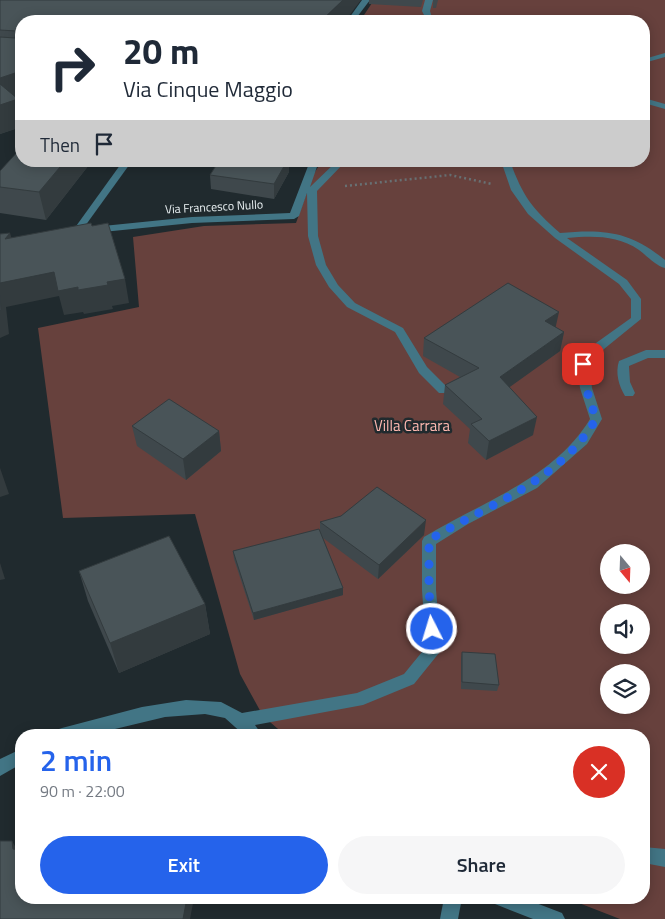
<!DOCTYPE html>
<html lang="en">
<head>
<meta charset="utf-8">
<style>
  body { margin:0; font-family:"Titillium Web",sans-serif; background:#f6f6f7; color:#1f2937; height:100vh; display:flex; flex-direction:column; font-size:19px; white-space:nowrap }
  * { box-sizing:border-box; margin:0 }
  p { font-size:16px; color:#747a83 }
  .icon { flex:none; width:28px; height:28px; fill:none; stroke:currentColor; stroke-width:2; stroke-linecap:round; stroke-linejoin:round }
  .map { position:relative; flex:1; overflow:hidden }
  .side { position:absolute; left:15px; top:729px; width:635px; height:175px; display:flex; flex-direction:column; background:#fff; border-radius:20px; box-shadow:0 2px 12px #0003 }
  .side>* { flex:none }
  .banner { position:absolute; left:15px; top:15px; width:635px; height:152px; border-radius:20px; box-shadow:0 2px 12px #0003; background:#fff; color:#1f2937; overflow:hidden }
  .needle { width:32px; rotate:161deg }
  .controls { position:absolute; left:600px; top:544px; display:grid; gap:10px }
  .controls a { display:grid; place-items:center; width:50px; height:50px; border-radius:50%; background:#fff; box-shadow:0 2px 12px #0003; font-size:25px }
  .pin { position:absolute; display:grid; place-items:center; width:42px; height:42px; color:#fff; margin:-21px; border-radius:10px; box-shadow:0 2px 8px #0006 }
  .me { position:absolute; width:55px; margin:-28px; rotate:355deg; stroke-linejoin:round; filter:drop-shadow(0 0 4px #0008) }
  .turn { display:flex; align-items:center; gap:18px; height:105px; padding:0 25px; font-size:22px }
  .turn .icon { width:65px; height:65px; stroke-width:2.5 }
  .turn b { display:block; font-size:35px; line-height:42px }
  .then { display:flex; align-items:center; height:48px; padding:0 25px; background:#0003; gap:10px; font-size:19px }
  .round { display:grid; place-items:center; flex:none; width:52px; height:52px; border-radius:26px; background:#f6f6f7 }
  .headline { display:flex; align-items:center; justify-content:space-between; height:85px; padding:0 25px }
  h1 { font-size:30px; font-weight:600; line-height:38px; color:#2563eb }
  .action { display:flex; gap:10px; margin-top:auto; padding:10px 25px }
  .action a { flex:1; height:58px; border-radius:30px; background:#2563eb; color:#fff; font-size:20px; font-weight:600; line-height:58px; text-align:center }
  .action a+a { background:#f6f6f7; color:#1f2937 }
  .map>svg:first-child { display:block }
  .green { fill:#67413d; fill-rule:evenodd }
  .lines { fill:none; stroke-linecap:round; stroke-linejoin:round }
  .path { stroke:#687174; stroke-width:2.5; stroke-dasharray:2 3; stroke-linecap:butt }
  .minor { fill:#427585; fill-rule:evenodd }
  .wall { fill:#3f484c }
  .shaded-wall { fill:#333b3e }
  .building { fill:#495458; stroke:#333b3e }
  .route { stroke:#2563eb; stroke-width:9; stroke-dasharray:0 16.2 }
  .labels { text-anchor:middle; stroke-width:5; stroke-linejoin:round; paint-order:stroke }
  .far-street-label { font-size:12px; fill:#ebf2f4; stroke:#202a2e }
  .park-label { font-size:15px; fill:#feb8b0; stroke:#202a2e }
</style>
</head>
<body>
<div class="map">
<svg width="665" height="919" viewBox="0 0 665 919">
  <rect width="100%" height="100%" fill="#202a2e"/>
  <!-- green -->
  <path class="green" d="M374 0H665V919H620L566 898H644V735H285L263 716 240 674 195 514 63 518 38 328 139 307 133 237 204 226 296 223 313 175 322 161H644V21H360ZM609 552H641V585H609ZM609 612H641V645H609ZM609 672H641V705H609Z"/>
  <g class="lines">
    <!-- path -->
    <path class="path" d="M345 186 450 175 492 184"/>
    <!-- minor -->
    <g class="minor">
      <path d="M362 0H370L354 21H347Z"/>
      <path d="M425 0H433L430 11 433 21H427L422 11Z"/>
      <path d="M665 53V57L644 63V59Z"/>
      <path d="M644 98 665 104V109L644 103Z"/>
      <path d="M123 161H132L80 233H74V229Z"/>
      <path d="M310 161H319L310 187 337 161H346L317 191 318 236 326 265 338 285 355 303 403 328 427 367 447 387 449 390 447 393H439L419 373 395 332 347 307 329 287 316 265 308 236 307 193 299 216 294 219 192 223 93 233 88 230 93 227 192 217 290 213Z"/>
      <path d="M501 161H510C523 197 532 208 560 233 604 229 630 231 665 260V268C656 266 647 256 639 250 617 235 593 236 567 238L627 280 641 299V319L604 349 589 365 592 388 602 419 587 444 537 488 468 524 436 544V590L441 649 439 653 414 684 363 705 255 725 262 735H244L225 718 205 714 165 717 90 735H54L56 730 62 728 142 707 186 700 221 702 242 713 357 693 404 674 426 647 422 590V541L424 537C481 502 554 479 590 419L580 388 577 364 596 343 631 318V299L619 284 555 238 528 214 511 190Z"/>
      <path d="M646 350H665V358H648L629 366 630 382 635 393 633 396H625C619 386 615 373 619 361Z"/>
      <path d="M21 749V764L0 776V759Z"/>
      <path d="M644 847 665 849V867L644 863Z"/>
      <path d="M444 898H462L458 919H440Z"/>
      <path d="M492 898H523L562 913 565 919H533L495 904Z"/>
    </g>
  </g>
  <!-- wall -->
  <g class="wall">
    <path d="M0 0H361L21 21 18 99 21 111V127L0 134Z"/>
    <path d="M369 0H423L421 7 369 4Z"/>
    <path d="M433 0H438L436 8H433Z"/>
    <path d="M92 161 46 220 0 213V171Z"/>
    <path d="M219 161H289V172L274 199 211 189 210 175Z"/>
    <path d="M555 327 564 332 560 351 509 387 533 435 486 460 468 443 470 429 443 404 445 385 460 377 423 356 424 338Z"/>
    <path d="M132 426 219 431 221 451 186 480 137 446Z"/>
    <path d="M320 522 424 535 378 579 323 538 343 588V595L254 620 234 559 233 551 320 531Z"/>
    <path d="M79 571 205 604 210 634 119 673 88 601Z"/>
    <path d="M462 652 499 685 497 691 461 689V659Z"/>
  </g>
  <!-- shaded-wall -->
  <g class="shaded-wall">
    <path d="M343 0H361L345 21H321Z"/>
    <path d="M21 71V98L18 99 21 111V127L0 134V78Z"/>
    <path d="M65 161H92L46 220 39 192Z"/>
    <path d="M287 161H289V172L274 199V184Z"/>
    <path d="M10 233 17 256 5 239Z"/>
    <path d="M54 272 107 282 125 279 129 303 112 306 113 309 84 314 83 312 64 315 59 296 6 307 9 334 0 338V283Z"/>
    <path d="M559 312 555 330 545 321Z"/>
    <path d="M564 332 560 351 497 396 500 377Z"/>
    <path d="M537 417 533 435 486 460 489 441Z"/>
    <path d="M219 431 221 451 186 480 183 459Z"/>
    <path d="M0 468 9 494 0 497Z"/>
    <path d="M426 520 424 535 378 579 379 565Z"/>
    <path d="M0 563 5 579 0 580Z"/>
    <path d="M343 588V595L254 620 253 613Z"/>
    <path d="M205 604 210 634 119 673 110 643Z"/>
    <path d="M12 841 21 857 13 849Z"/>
    <path d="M187 898H194L190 919H183Z"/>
  </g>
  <!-- building -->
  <g class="building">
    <path d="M0 0H343L321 21H21V71L0 78V37L15 38 16 31 0 30Z"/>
    <path d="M0 84 18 99 0 105Z"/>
    <path d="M21 148V161H65L39 192 0 187V171Z"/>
    <path d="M219 161H287L274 184 210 175Z"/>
    <path d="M91 223 92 226 108 223 125 279 107 282 108 285 78 290V287L58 291 54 272 0 283V234L10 233 5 239Z"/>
    <path d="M508 283 559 312 545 321 564 332 500 377 537 417 489 441 471 424 482 419 445 385 479 368 424 338Z"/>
    <path d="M0 295 1 310 0 311Z"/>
    <path d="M169 399 219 431 183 459 132 426Z"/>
    <path d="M377 487 426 520 379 565 320 522 341 516Z"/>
    <path d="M319 529 343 588 253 613 233 551Z"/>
    <path d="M169 536 205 604 110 643 79 571Z"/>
    <path d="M462 652 495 654 499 685 462 682Z"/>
    <path d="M0 841H12L13 849 21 850V898H187L183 919H0Z"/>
  </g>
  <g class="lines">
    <!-- route -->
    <path class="route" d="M432 629 429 590V540C489 504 559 482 596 419L586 388 583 364"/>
  </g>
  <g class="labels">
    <!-- far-street labels -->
    <g class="far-street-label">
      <text transform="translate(214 207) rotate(-3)" y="4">Via Francesco Nullo</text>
    </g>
    <!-- park labels -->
    <g class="park-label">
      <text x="412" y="431">Villa Carrara</text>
    </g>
  </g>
</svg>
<div class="controls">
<a><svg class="needle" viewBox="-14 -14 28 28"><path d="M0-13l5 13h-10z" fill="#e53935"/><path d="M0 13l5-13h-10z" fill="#747a83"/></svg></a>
<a><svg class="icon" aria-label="sound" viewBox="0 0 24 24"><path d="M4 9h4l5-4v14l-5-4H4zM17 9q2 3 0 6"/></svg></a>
<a><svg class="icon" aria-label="layers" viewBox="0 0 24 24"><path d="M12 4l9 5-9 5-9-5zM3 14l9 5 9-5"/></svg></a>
</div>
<div class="pin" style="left:583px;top:364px;background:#d93025"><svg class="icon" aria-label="arrive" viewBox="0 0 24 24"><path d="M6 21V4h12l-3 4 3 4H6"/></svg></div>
<svg class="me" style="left:432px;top:629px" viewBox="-20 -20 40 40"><circle r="17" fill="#2563eb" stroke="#fff" stroke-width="3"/><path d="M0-11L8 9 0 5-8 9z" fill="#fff"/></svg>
<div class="banner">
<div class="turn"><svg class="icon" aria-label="right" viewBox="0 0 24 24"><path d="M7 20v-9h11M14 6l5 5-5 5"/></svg><div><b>20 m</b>Via Cinque Maggio</div></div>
<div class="then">Then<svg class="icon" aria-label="arrive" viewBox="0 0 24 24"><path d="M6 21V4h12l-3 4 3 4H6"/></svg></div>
</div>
<section class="side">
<div class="headline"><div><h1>2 min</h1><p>90 m · 22:00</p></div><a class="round" style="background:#d93025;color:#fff"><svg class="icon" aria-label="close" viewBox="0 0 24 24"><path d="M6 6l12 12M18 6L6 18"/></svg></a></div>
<div class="action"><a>Exit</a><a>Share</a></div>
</section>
</div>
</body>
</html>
